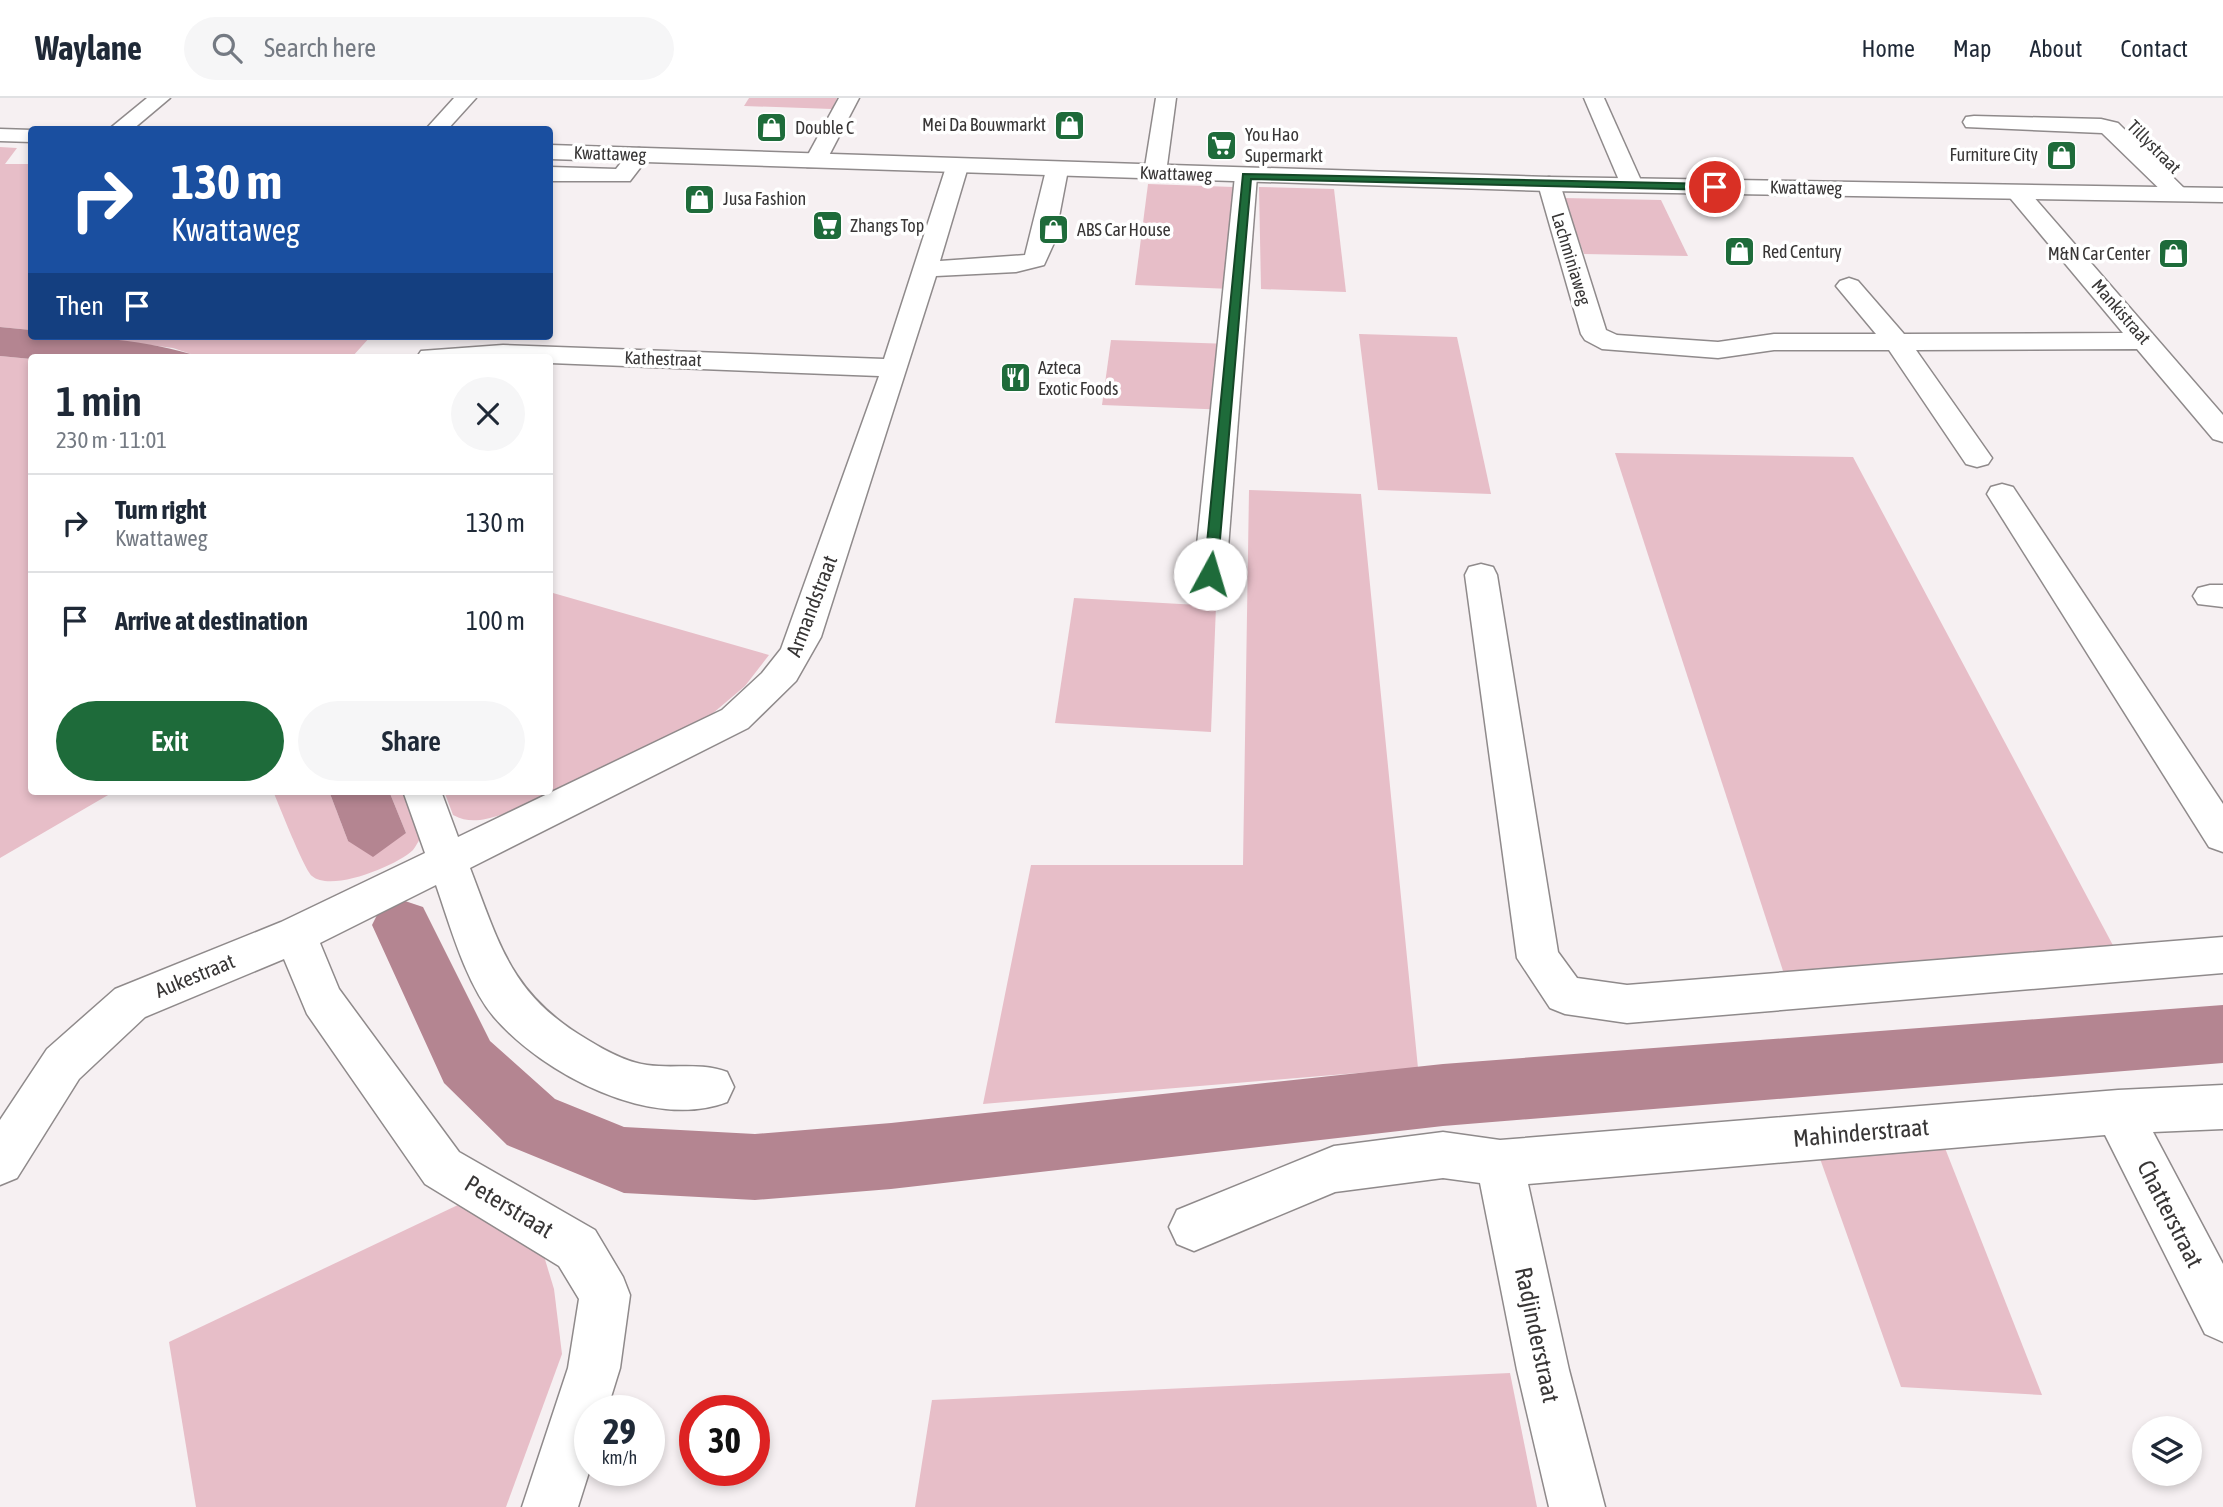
<!DOCTYPE html>
<html lang="en">
<head>
<meta charset="utf-8">
<style>
  body { margin:0; font-family:"Asap Condensed",sans-serif; background:#f6f6f7; color:#1f2937; height:100vh; display:flex; flex-direction:column; font-size:26px; white-space:nowrap }
  * { box-sizing:border-box; margin:0 }
  p { font-size:23px; color:#747a83 }
  .icon { flex:none; width:38px; height:38px; fill:none; stroke:currentColor; stroke-width:2; stroke-linecap:round; stroke-linejoin:round }
  .map { position:relative; flex:1; overflow:hidden }
  .side { position:absolute; left:28px; top:256px; width:525px; height:441px; display:flex; flex-direction:column; background:#fff; border-radius:7px; box-shadow:0 4px 10px #0003 }
  .side>* { flex:none }
  .guide { position:absolute; left:28px; top:28px; width:525px; height:214px; border-radius:7px; box-shadow:0 4px 10px #0003; background:#1a4fa0; color:#fff; overflow:hidden }
  .buttons { position:absolute; left:2132px; top:1318px; display:grid; gap:14px }
  .buttons a { display:grid; place-items:center; width:70px; height:70px; border-radius:50%; background:#fff; box-shadow:0 4px 10px #0003; font-size:35px }
  .speed { position:absolute; left:574px; top:1297px; display:flex; gap:14px; font-size:35px; font-weight:700; text-align:center }
  .speed>* { display:grid; place-content:center; width:91px; height:91px; border-radius:50%; background:#fff; box-shadow:0 4px 10px #0003; line-height:1 }
  .speed small { font-size:18px; font-weight:400 }
  .speed .limit { border:10px solid #d22; background:#fff; color:#111 }
  .pin { position:absolute; display:grid; place-items:center; width:60px; height:60px; color:#fff; margin:-30px; border:4px solid #fff; border-radius:50%; box-shadow:0 2px 7px #0007 }
  .me { position:absolute; width:77px; margin:-38px; rotate:6deg; stroke-linejoin:round; filter:drop-shadow(0 0 5px #0008) }
  .turn { display:flex; align-items:center; gap:24px; height:147px; padding:0 28px; font-size:32px }
  .turn .icon { width:91px; height:91px; stroke-width:2.5 }
  .turn b { display:block; font-size:49px; line-height:60px }
  .then { display:flex; align-items:center; height:66px; padding:0 28px; background:#0003; gap:14px; font-size:26px }
  .round { display:grid; place-items:center; flex:none; width:74px; height:74px; border-radius:37px; background:#f6f6f7 }
  .summary { display:flex; align-items:center; justify-content:space-between; height:119px; padding:0 28px }
  h1 { font-size:42px; font-weight:600; line-height:52px }
  .button { display:flex; gap:14px; margin-top:auto; padding:14px 28px }
  .button a { flex:1; height:80px; border-radius:42px; background:#1e6b3a; color:#fff; font-size:28px; font-weight:600; line-height:80px; text-align:center }
  .button a+a { background:#f6f6f7; color:#1f2937 }
  ul { padding:0; list-style:none }
  li { display:flex; align-items:center; gap:21px; height:98px; padding:0 28px; border-top:2px solid #e0e1e3 }
  li div { flex:1 }
  li b { display:block; font-size:26px }
  li em { font-style:normal }
  header { display:flex; align-items:center; gap:42px; box-sizing:border-box; height:98px; padding:0 35px; background:#fff; border-bottom:2px solid #e0e1e3 }
  header strong { font-size:33px }
  nav { display:flex; gap:38px; margin-inline-start:auto; font-size:24px }
  .search { width:490px; height:63px; background:#f6f6f7; display:flex; align-items:center; gap:18px; box-sizing:border-box; padding:0 24px; border-radius:38px; color:#747a83; font-size:26px }
  .map>svg:first-child { display:block }
  .green { fill:#e7bec8 }
  .water { fill:#b48591 }
  .lines { fill:none; stroke-linecap:round; stroke-linejoin:round }
  .canal { fill:#b48591; fill-rule:evenodd }
  .minor-casing { stroke:#8f8a8b; stroke-width:3 }
  .major-casing { stroke:#8f8a8b; stroke-width:3 }
  .minor { fill:#fff; fill-rule:evenodd }
  .major { fill:#fff; fill-rule:evenodd }
  .route { fill:#1e6b3a; stroke:#144626; stroke-width:2 }
  .labels { text-anchor:middle; stroke-width:7; stroke-linejoin:round; paint-order:stroke }
  .far-poi-label { font-size:18px; fill:#383636; stroke:#fff; text-anchor:start }
  .far-street-label { font-size:18px; fill:#383636; stroke:#fff }
  .street-label { font-size:21px; fill:#383636; stroke:#fff }
  .near-street-label { font-size:24px; fill:#383636; stroke:#fff }
</style>
</head>
<body>
<header>
<strong>Waylane</strong>
<div class="search"><svg class="icon" aria-label="search" viewBox="0 0 24 24"><circle cx="10" cy="10" r="6"/><path d="M15 15l6 6"/></svg>Search here</div>
<nav><a>Home</a><a>Map</a><a>About</a><a>Contact</a></nav>
</header>
<div class="map">
<svg width="2223" height="1409" viewBox="0 0 2223 1409">
  <rect width="100%" height="100%" fill="#f6f0f2"/>
  <!-- green -->
  <g class="green">
    <path d="M749 0H837L832 11 744 8Z"/>
    <path d="M0 49 17 50 5 66H31V232L0 229Z"/>
    <path d="M1148 86 1234 89 1231 191 1135 187Z"/>
    <path d="M1259 89 1334 91 1346 194 1261 191Z"/>
    <path d="M1563 100 1661 102 1688 158 1584 156Z"/>
    <path d="M1359 236 1457 239 1491 396 1378 392Z"/>
    <path d="M82 238H371L352 259H200L173 250Z"/>
    <path d="M1111 242 1231 246 1230 312 1102 307Z"/>
    <path d="M0 258 31 261 32 693H115L0 760Z"/>
    <path d="M1615 355 1853 359 2116 853 1784 876Z"/>
    <path d="M1249 392 1361 396 1418 970 983 1006 1031 767H1243Z"/>
    <path d="M553 495 769 557 745 588 699 627 501 717C483 722 470 726 453 717L444 693H550V496Z"/>
    <path d="M1074 500 1216 508 1211 634 1055 625Z"/>
    <path d="M273 693H329L348 743 406 735 389 693H413L422 738C419 742 416 748 413 752 398 767 331 795 312 778 304 771 279 707 273 693Z"/>
    <path d="M1943 1045 2042 1297 1901 1289 1818 1055Z"/>
    <path d="M460 1106 540 1145 554 1191 562 1256 506 1409H196L169 1244Z"/>
    <path d="M1510 1275 1537 1409H915L932 1302Z"/>
  </g>
  <!-- water -->
  <g class="water">
    <path d="M0 229 31 232 32 238C88 238 146 241 200 259H32L31 261 0 258Z"/>
    <path d="M329 693H389L406 735 373 759 348 743Z"/>
  </g>
  <g class="lines">
    <!-- canal -->
    <path class="canal" d="M402 802 423 809 490 943 555 1001 624 1029 755 1036 891 1025 1443 966 2223 907V965L1443 1028 891 1091 755 1102 624 1095 507 1047 444 985 372 827 381 809Z"/>
    <defs>
      <g id="minor">
        <path d="M147 0H170L132 32H108Z"/>
        <path d="M454 0H476L447 32H425Z"/>
        <path d="M839 0H859L823 69H807L804 64Z"/>
        <path d="M1156 0H1176L1166 75 1163 80H1147L1144 75Z"/>
        <path d="M1584 0H1604L1643 87 1640 92H1624L1621 87Z"/>
        <path d="M1974 18 2101 21 2118 25 2191 97 2187 102H2171L2102 35 1966 29 1963 24 1966 19Z"/>
        <path d="M639 50 647 52 650 57 630 83H550V69L616 71 631 52Z"/>
        <path d="M957 62 965 64 968 69 940 163 1025 157 1046 72 1049 67H1065L1068 72 1054 145 1044 167 1016 174 936 178 821 539 796 583 748 630 470 770C500 848 511 897 588 942 606 953 626 964 647 967 675 971 701 964 727 974L734 989 727 1004C652 1033 543 976 494 919 466 886 450 827 436 787L320 845 339 891 459 1054 595 1132 623 1179 630 1197 620 1270 607 1312H590V1371L578 1409H522L568 1270 579 1201 559 1168 425 1086 307 916 284 861 145 919 79 981 17 1080 0 1087V1022L47 951 115 891 281 824 425 755 403 693H441L458 739 722 612 762 575 781 551 879 278 550 265V259H417L421 253 503 247 884 261 946 69 949 64Z"/>
        <path d="M1246 71 1254 73 1257 78 1226 476 1222 484 1210 487 1198 484 1194 476 1235 78 1238 73Z"/>
        <path d="M1549 79 1557 81 1560 86 1606 232 1617 237 1718 244 1774 236H1876L1836 188 1840 183 1849 180 1858 183 1904 236 2123 235 2006 95 2010 90H2026L2223 317V344L2213 341 2137 251 1916 252 1992 360 1988 366 1977 369 1966 366 1889 252H1774L1718 260 1602 251 1585 242 1581 236 1538 86 1541 81Z"/>
        <path d="M2002 386 2013 389 2223 706V754L2209 749 1987 396 1991 389Z"/>
        <path d="M1481 466 1493 469 1497 477 1558 854 1577 880 1627 887 2223 839V875L1627 925 1565 916 1550 910 1517 860 1465 477 1469 469Z"/>
        <path d="M2210 487H2223V509L2198 506 2193 498 2198 490Z"/>
        <path d="M2223 987V1031L2153 1034 2223 1166V1244L2205 1236 2105 1037 1528 1086 1569 1272 1605 1409H1549L1517 1272 1480 1085 1443 1080 1335 1094 1194 1153 1177 1146 1169 1129 1177 1112 1334 1048 1443 1034 1500 1042 2118 992Z"/>
      </g>
      <g id="major">
        <path d="M0 31 32 32V44L0 43Z"/>
        <path d="M550 47 1549 79 2223 90V104L1549 93 550 61Z"/>
      </g>
    </defs>
    <!-- minor casing -->
    <use href="#minor" class="minor-casing"/>
    <!-- major casing -->
    <use href="#major" class="major-casing"/>
    <!-- minor -->
    <use href="#minor" class="minor"/>
    <!-- major -->
    <use href="#major" class="major"/>
  </g>
  <!-- route -->
  <path class="route" d="M1243 76 1715 86 1720 89 1715 92 1251 81 1217 476 1210 481 1204 476Z"/>
  <!-- icons -->
  <defs>
    <symbol id="shop-square" viewBox="-11 -11 22 22"><rect x="-9" y="-9" width="18" height="18" rx="4" fill="#1e6b3a" stroke="#fff"/><path d="M-5-2.5h2.3a2.7 3.5 0 0 1 5.4 0H5L5.5 6h-11ZM-1.5-2.5h3a1.5 2.3 0 0 0-3 0Z" fill="#fff"/></symbol>
    <symbol id="supermarket-square" viewBox="-11 -11 22 22"><rect x="-9" y="-9" width="18" height="18" rx="4" fill="#1e6b3a" stroke="#fff"/><path d="M-6-5.5h2.5l.6 2H6L4.5 2H-2.5L-4.4-4H-6ZM-1.5 3.2a1.3 1.3 0 1 0 .1 0ZM3 3.2a1.3 1.3 0 1 0 .1 0Z" fill="#fff"/></symbol>
    <symbol id="restaurant-square" viewBox="-11 -11 22 22"><rect x="-9" y="-9" width="18" height="18" rx="4" fill="#1e6b3a" stroke="#fff"/><path d="M-5-6h1v4h1v-4h1v4h1v-4h1v5L-1.5 .5V6h-2V.5L-5-1ZM5-6V6H3V1.5H1.5Q1.5-4 5-6Z" fill="#fff"/></symbol>
  </defs>
  <g fill-rule="evenodd">
    <use href="#shop-square" x="1052" y="10" width="35" height="35"/>
    <use href="#shop-square" x="754" y="12" width="35" height="35"/>
    <use href="#supermarket-square" x="1204" y="30" width="35" height="35"/>
    <use href="#shop-square" x="2044" y="40" width="35" height="35"/>
    <use href="#shop-square" x="682" y="84" width="35" height="35"/>
    <use href="#supermarket-square" x="810" y="110" width="35" height="35"/>
    <use href="#shop-square" x="1036" y="114" width="35" height="35"/>
    <use href="#shop-square" x="1722" y="136" width="35" height="35"/>
    <use href="#shop-square" x="2156" y="138" width="35" height="35"/>
    <use href="#restaurant-square" x="998" y="262" width="35" height="35"/>
  </g>
  <g class="labels">
    <!-- far-poi labels -->
    <g class="far-poi-label">
      <text x="1046" y="33" text-anchor="end">Mei Da Bouwmarkt</text>
      <text x="795" y="36">Double C</text>
      <text x="1245" y="43">You Hao<tspan x="1245" dy="21">Supermarkt</tspan></text>
      <text x="2038" y="63" text-anchor="end">Furniture City</text>
      <text x="723" y="107">Jusa Fashion</text>
      <text x="850" y="134">Zhangs Top</text>
      <text x="1077" y="138">ABS Car House</text>
      <text x="1762" y="160">Red Century</text>
      <text x="2150" y="162" text-anchor="end">M&amp;N Car Center</text>
      <text x="1038" y="276">Azteca<tspan x="1038" dy="21">Exotic Foods</tspan></text>
    </g>
    <!-- far-street labels -->
    <g class="far-street-label">
      <text transform="translate(2154 49) rotate(45)" y="6">Tillystraat</text>
      <text transform="translate(610 56) rotate(2)" y="6">Kwattaweg</text>
      <text transform="translate(1176 76) rotate(2)" y="6">Kwattaweg</text>
      <text transform="translate(1806 90) rotate(1)" y="6">Kwattaweg</text>
      <text transform="translate(1571 161) rotate(73)" y="6">Lachminiaweg</text>
      <text transform="translate(2121 214) rotate(49)" y="6">Mankistraat</text>
      <text transform="translate(663 261) rotate(2)" y="6">Kathestraat</text>
    </g>
    <!-- street labels -->
    <g class="street-label">
      <text transform="translate(812 508) rotate(-69)" y="7">Armandstraat</text>
      <text transform="translate(195 878) rotate(-22)" y="7">Aukestraat</text>
    </g>
    <!-- near-street labels -->
    <g class="near-street-label">
      <text transform="translate(1861 1035) rotate(-5)" y="8">Mahinderstraat</text>
      <text transform="translate(509 1109) rotate(31)" y="8">Peterstraat</text>
      <text transform="translate(2170 1116) rotate(63)" y="8">Chatterstraat</text>
      <text transform="translate(1537 1237) rotate(78)" y="8">Radjinderstraat</text>
    </g>
  </g>
</svg>
<div class="buttons">
<a><svg class="icon" aria-label="layers" viewBox="0 0 24 24"><path d="M12 4l9 5-9 5-9-5zM3 14l9 5 9-5"/></svg></a>
</div>
<div class="speed"><div>29<small>km/h</small></div><div class="limit">30</div></div>
<div class="pin" style="left:1715px;top:89px;background:#d93025"><svg class="icon" aria-label="arrive" viewBox="0 0 24 24"><path d="M6 21V4h12l-3 4 3 4H6"/></svg></div>
<svg class="me" style="left:1210px;top:476px" viewBox="-20 -20 40 40"><circle r="19" fill="#fff"/><path d="M0-13L10 11 0 6-10 11z" fill="#1e6b3a"/></svg>
<div class="guide">
<div class="turn"><svg class="icon" aria-label="right" viewBox="0 0 24 24"><path d="M7 20v-9h11M14 6l5 5-5 5"/></svg><div><b>130 m</b>Kwattaweg</div></div>
<div class="then">Then<svg class="icon" aria-label="arrive" viewBox="0 0 24 24"><path d="M6 21V4h12l-3 4 3 4H6"/></svg></div>
</div>
<section class="side">
<div class="summary"><div><h1>1 min</h1><p>230 m · 11:01</p></div><a class="round"><svg class="icon" aria-label="close" viewBox="0 0 24 24"><path d="M6 6l12 12M18 6L6 18"/></svg></a></div>
<ul>
<li><svg class="icon" aria-label="right" viewBox="0 0 24 24"><path d="M7 20v-9h11M14 6l5 5-5 5"/></svg><div><b>Turn right</b><p>Kwattaweg</p></div><em>130 m</em></li>
<li><svg class="icon" aria-label="arrive" viewBox="0 0 24 24"><path d="M6 21V4h12l-3 4 3 4H6"/></svg><div><b>Arrive at destination</b></div><em>100 m</em></li>
</ul>
<div class="button"><a>Exit</a><a>Share</a></div>
</section>
</div>
</body>
</html>
